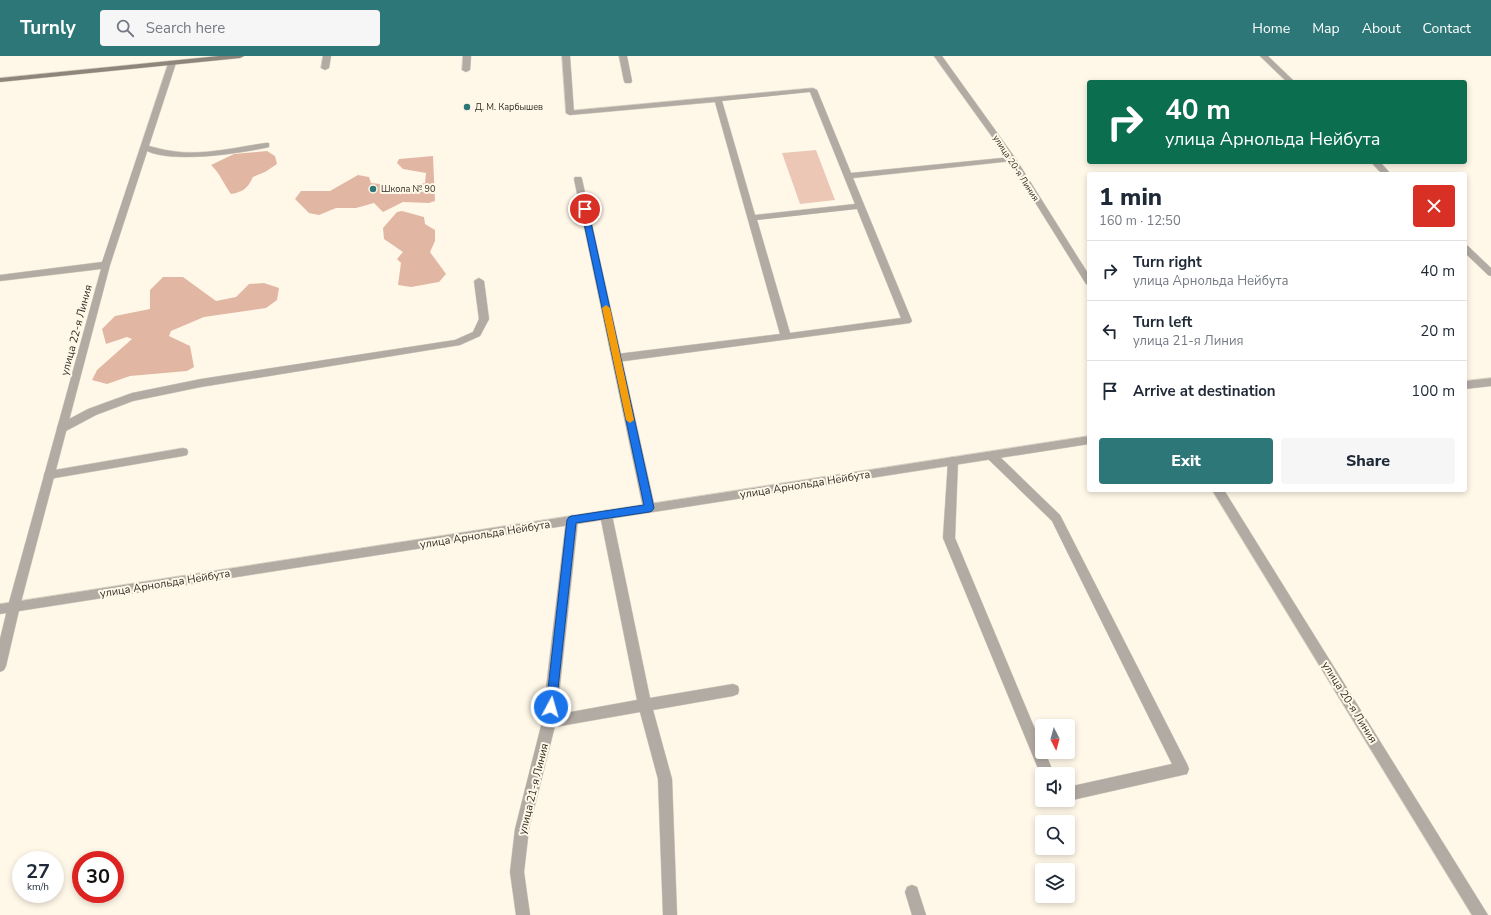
<!DOCTYPE html>
<html lang="en">
<head>
<meta charset="utf-8">
<style>
  body { margin:0; font-family:"Nunito Sans",sans-serif; background:#f6f6f7; color:#1f2937; height:100vh; display:flex; flex-direction:column; font-size:15px; white-space:nowrap }
  * { box-sizing:border-box; margin:0 }
  p { font-size:13px; color:#747a83 }
  .icon { flex:none; width:22px; height:22px; fill:none; stroke:currentColor; stroke-width:2; stroke-linecap:round; stroke-linejoin:round }
  .map { position:relative; flex:1; overflow:hidden }
  .details { position:absolute; left:1087px; top:116px; width:380px; height:320px; display:flex; flex-direction:column; background:#fff; border-radius:4px; box-shadow:0 2px 6px #0003 }
  .details>* { flex:none }
  .banner { position:absolute; left:1087px; top:24px; width:380px; height:84px; border-radius:4px; box-shadow:0 2px 6px #0003; background:#0b6e4f; color:#fff; overflow:hidden }
  .needle { width:26px; rotate:174deg }
  .tools { position:absolute; left:1035px; top:663px; display:grid; gap:8px }
  .tools a { display:grid; place-items:center; width:40px; height:40px; border-radius:4px; background:#fff; box-shadow:0 2px 6px #0003; font-size:20px }
  .speed { position:absolute; left:12px; top:795px; display:flex; gap:8px; font-size:20px; font-weight:700; text-align:center }
  .speed>* { display:grid; place-content:center; width:52px; height:52px; border-radius:50%; background:#fff; box-shadow:0 2px 6px #0003; line-height:1 }
  .speed small { font-size:10px; font-weight:400 }
  .speed .limit { border:6px solid #d22; background:#fff; color:#111 }
  .pin { position:absolute; display:grid; place-items:center; width:34px; height:34px; color:#fff; margin:-17px; border:2px solid #fff; border-radius:50%; box-shadow:0 1px 4px #0007 }
  .me { position:absolute; width:44px; margin:-22px; rotate:6deg; stroke-linejoin:round; filter:drop-shadow(0 0 3px #0008) }
  .turn { display:flex; align-items:center; gap:14px; height:84px; padding:0 12px; font-size:18px }
  .turn .icon { width:52px; height:52px; stroke-width:2.5 }
  .turn b { display:block; font-size:28px; line-height:34px }
  .round { display:grid; place-items:center; flex:none; width:42px; height:42px; border-radius:4px; background:#f6f6f7 }
  .head { display:flex; align-items:center; justify-content:space-between; height:68px; padding:0 12px }
  h1 { font-size:24px; font-weight:800; line-height:30px }
  .cta { display:flex; gap:8px; margin-top:auto; padding:8px 12px }
  .cta a { flex:1; height:46px; border-radius:4px; background:#2d7778; color:#fff; font-size:16px; font-weight:800; line-height:46px; text-align:center }
  .cta a+a { background:#f6f6f7; color:#1f2937 }
  ul { padding:0; list-style:none }
  li { display:flex; align-items:center; gap:12px; height:60px; padding:0 12px; border-top:1px solid #e0e1e3 }
  li div { flex:1 }
  li b { display:block; font-size:15px }
  li em { font-style:normal }
  header { display:flex; align-items:center; gap:24px; box-sizing:border-box; height:56px; padding:0 20px; background:#2d7778; color:#fff }
  header strong { font-size:19px }
  nav { display:flex; gap:22px; margin-inline-start:auto; font-size:14px }
  .search { width:280px; height:36px; background:#f6f6f7; display:flex; align-items:center; gap:10px; box-sizing:border-box; padding:0 14px; border-radius:4px; color:#747a83; font-size:15px }
  .map>svg:first-child { display:block }
  .green { fill:#edc7b5 }
  .forest { fill:#e1b7a4 }
  .lines { fill:none; stroke-linecap:round; stroke-linejoin:round }
  .service-casing { stroke:#dad3c5; stroke-width:1 }
  .minor-casing { stroke:#dad3c5; stroke-width:1 }
  .tertiary-casing { stroke:#dad3c5; stroke-width:1 }
  .secondary-casing { stroke:#dad3c5; stroke-width:1 }
  .service { fill:#b2aba4; fill-rule:evenodd }
  .minor { fill:#b2aba4; fill-rule:evenodd }
  .tertiary { fill:#b2aba4; fill-rule:evenodd }
  .secondary { fill:#8f857b; fill-rule:evenodd }
  .route { fill:#1a73e8; stroke:#114b97 }
  .slow { fill:#f59e0b }
  .poi-dot { fill:#2d7778; stroke:#fff8e8; stroke-width:1.5 }
  .labels { text-anchor:middle; stroke-width:4; stroke-linejoin:round; paint-order:stroke }
  .far-poi-label { font-size:9px; fill:#302d25; stroke:#fff8e8; text-anchor:start }
  .far-street-label { font-size:9px; fill:#302d25; stroke:#fff8e8 }
  .street-label { font-size:11px; fill:#302d25; stroke:#fff8e8 }
</style>
</head>
<body>
<header>
<strong>Turnly</strong>
<div class="search"><svg class="icon" aria-label="search" viewBox="0 0 24 24"><circle cx="10" cy="10" r="6"/><path d="M15 15l6 6"/></svg>Search here</div>
<nav><a>Home</a><a>Map</a><a>About</a><a>Contact</a></nav>
</header>
<div class="map">
<svg width="1491" height="859" viewBox="0 0 1491 859">
  <rect width="100%" height="100%" fill="#fff8e8"/>
  <!-- green -->
  <path class="green" d="M816 94 835 144 800 148 782 97Z"/>
  <!-- forest -->
  <g class="forest">
    <path d="M267 95 275 100 277 108 265 116 253 121C248 132 243 136 231 138 224 129 220 117 211 109L234 98Z"/>
    <path d="M433 100 435 145 429 147 403 146 383 156 374 147 356 152H336L319 159 309 157 295 143 301 135H330L358 119 369 121 371 127 408 131 425 127 426 117 403 113 397 107 399 103Z"/>
    <path d="M402 155 424 161 425 168 435 174V185L430 196 446 218 439 226 411 231 398 229 401 207 397 203 403 196 384 183 383 172 397 156Z"/>
    <path d="M163 221H183L216 245 236 241 249 228 264 227 279 232 277 244 266 252 204 261 171 275 169 280 190 290 194 311 187 315 130 320 107 328 92 324 97 314 132 283 127 281 106 288 102 273 115 260 150 253V234Z"/>
  </g>
  <g class="lines">
    <defs>
      <g id="service">
        <path d="M323 0H331L329 12 325 14 321 12Z"/>
        <path d="M463 0H471L470 14 466 16 462 14Z"/>
        <path d="M619 0H627L632 25 631 27H625L624 25Z"/>
        <path d="M813 32 817 34 851 117 1012 101 1016 103 1012 105 853 122 912 265 910 267 617 306 614 305 612 302 614 299 617 298 780 278 715 46 570 59 566 57 567 55ZM810 36 855 148 755 159 722 45ZM857 153 901 262 790 277 757 164Z"/>
        <path d="M266 87H269V91C243 97 161 110 141 91L145 89C154 91 163 94 172 95 203 100 236 91 266 87Z"/>
        <path d="M479 222 484 225 489 263 480 280 460 289 201 331 133 345 96 359 66 375H58L57 372 58 369 88 353 132 337 201 323 455 284 473 276 479 263 474 225Z"/>
        <path d="M183 392 187 393 188 396 187 399 183 400 49 423 45 422 44 419 45 416 49 415Z"/>
        <path d="M992 396 996 397 1060 459 1187 708 1189 713 1187 718 1068 745 1066 744H1068V731L1172 708 1052 465 988 403 987 400 988 397Z"/>
        <path d="M953 401 957 402 958 405 955 482 1042 690V696H1045L1054 718H1042V722L943 482 948 405 949 402Z"/>
        <path d="M606 454 610 456 612 459 650 642 733 628 738 630 739 634 738 638 733 640 653 654 672 723 677 859H663L658 723 640 656 549 672 544 671 542 666 544 661 549 660 637 644 600 459 602 456Z"/>
        <path d="M912 829 917 831 926 859H912L905 836 907 831Z"/>
      </g>
      <g id="minor">
        <path d="M562 0H570L574 57 570 59 566 57Z"/>
        <path d="M1260 0H1268L1295 26H1287Z"/>
        <path d="M169 5H172L176 7 110 209 20 550 6 610 4 614 0 616V583L8 550 101 213 0 225V219L102 206Z"/>
        <path d="M1371 106H1380L1391 118H1382Z"/>
        <path d="M575 121H581L582 123 655 452 653 455 649 457 645 455 643 452 574 123Z"/>
        <path d="M1465 189 1468 190 1491 212V220L1488 219 1465 197Z"/>
        <path d="M1212 434H1224L1488 859H1472Z"/>
        <path d="M572 459 576 461 578 464 556 666 529 773 524 816 530 859H516L510 816 515 773 542 666 566 464 568 461Z"/>
      </g>
      <g id="tertiary">
        <path d="M934 0H942L1016 103 1089 219V229L1086 228 1008 103Z"/>
        <path d="M1491 322V330L1465 333V325Z"/>
        <path d="M1089 380V388L0 558V548Z"/>
      </g>
      <path id="secondary" d="M219 0H244L240 2 0 26V22Z"/>
    </defs>
    <!-- service casing -->
    <use href="#service" class="service-casing"/>
    <!-- minor casing -->
    <use href="#minor" class="minor-casing"/>
    <!-- tertiary casing -->
    <use href="#tertiary" class="tertiary-casing"/>
    <!-- secondary casing -->
    <use href="#secondary" class="secondary-casing"/>
    <!-- service -->
    <use href="#service" class="service"/>
    <!-- minor -->
    <use href="#minor" class="minor"/>
    <!-- tertiary -->
    <use href="#tertiary" class="tertiary"/>
    <!-- secondary -->
    <use href="#secondary" class="secondary"/>
  </g>
  <!-- route -->
  <path class="route" d="M585 151 588 153 654 452 652 455 649 456 576 467 556 651 555 655 551 656 547 655 546 651 567 464 569 461 572 460 644 449 581 153Z"/>
  <!-- slow -->
  <path class="slow" d="M606 249 610 252 634 364 630 367 626 364 602 252Z"/>
  <!-- markers -->
  <g class="poi-dot">
    <circle cx="467" cy="51" r="4"/>
    <circle cx="373" cy="133" r="4"/>
  </g>
  <g class="labels">
    <!-- far-poi labels -->
    <g class="far-poi-label">
      <text x="475" y="54">Д. М. Карбышев</text>
      <text x="381" y="136">Школа № 90</text>
    </g>
    <!-- far-street labels -->
    <g class="far-street-label">
      <text transform="translate(1016 112) rotate(57)" y="3">улица 20-я Линия</text>
    </g>
    <!-- street labels -->
    <g class="street-label">
      <text transform="translate(76 274) rotate(-75)" y="4">улица 22-я Линия</text>
      <text transform="translate(805 428) rotate(-9)" y="4">улица Арнольда Нейбута</text>
      <text transform="translate(485 478) rotate(-9)" y="4">улица Арнольда Нейбута</text>
      <text transform="translate(165 527) rotate(-9)" y="4">улица Арнольда Нейбута</text>
      <text transform="translate(1350 646) rotate(58)" y="4">улица 20-я Линия</text>
      <text transform="translate(533 733) rotate(-76)" y="4">улица 21-я Линия</text>
    </g>
  </g>
</svg>
<div class="tools">
<a><svg class="needle" viewBox="-14 -14 28 28"><path d="M0-13l5 13h-10z" fill="#e53935"/><path d="M0 13l5-13h-10z" fill="#747a83"/></svg></a>
<a><svg class="icon" aria-label="sound" viewBox="0 0 24 24"><path d="M4 9h4l5-4v14l-5-4H4zM17 9q2 3 0 6"/></svg></a>
<a><svg class="icon" aria-label="search" viewBox="0 0 24 24"><circle cx="10" cy="10" r="6"/><path d="M15 15l6 6"/></svg></a>
<a><svg class="icon" aria-label="layers" viewBox="0 0 24 24"><path d="M12 4l9 5-9 5-9-5zM3 14l9 5 9-5"/></svg></a>
</div>
<div class="speed"><div>27<small>km/h</small></div><div class="limit">30</div></div>
<div class="pin" style="left:585px;top:153px;background:#d93025"><svg class="icon" aria-label="arrive" viewBox="0 0 24 24"><path d="M6 21V4h12l-3 4 3 4H6"/></svg></div>
<svg class="me" style="left:551px;top:651px" viewBox="-20 -20 40 40"><circle r="17" fill="#1a73e8" stroke="#fff" stroke-width="3"/><path d="M0-11L8 9 0 5-8 9z" fill="#fff"/></svg>
<div class="banner">
<div class="turn"><svg class="icon" aria-label="right" viewBox="0 0 24 24"><path d="M7 20v-9h11M14 6l5 5-5 5"/></svg><div><b>40 m</b>улица Арнольда Нейбута</div></div>
</div>
<section class="details">
<div class="head"><div><h1>1 min</h1><p>160 m · 12:50</p></div><a class="round" style="background:#d93025;color:#fff"><svg class="icon" aria-label="close" viewBox="0 0 24 24"><path d="M6 6l12 12M18 6L6 18"/></svg></a></div>
<ul>
<li><svg class="icon" aria-label="right" viewBox="0 0 24 24"><path d="M7 20v-9h11M14 6l5 5-5 5"/></svg><div><b>Turn right</b><p>улица Арнольда Нейбута</p></div><em>40 m</em></li>
<li><svg class="icon" aria-label="left" viewBox="0 0 24 24"><path d="M17 20v-9H6M10 6l-5 5 5 5"/></svg><div><b>Turn left</b><p>улица 21-я Линия</p></div><em>20 m</em></li>
<li><svg class="icon" aria-label="arrive" viewBox="0 0 24 24"><path d="M6 21V4h12l-3 4 3 4H6"/></svg><div><b>Arrive at destination</b></div><em>100 m</em></li>
</ul>
<div class="cta"><a>Exit</a><a>Share</a></div>
</section>
</div>
</body>
</html>
